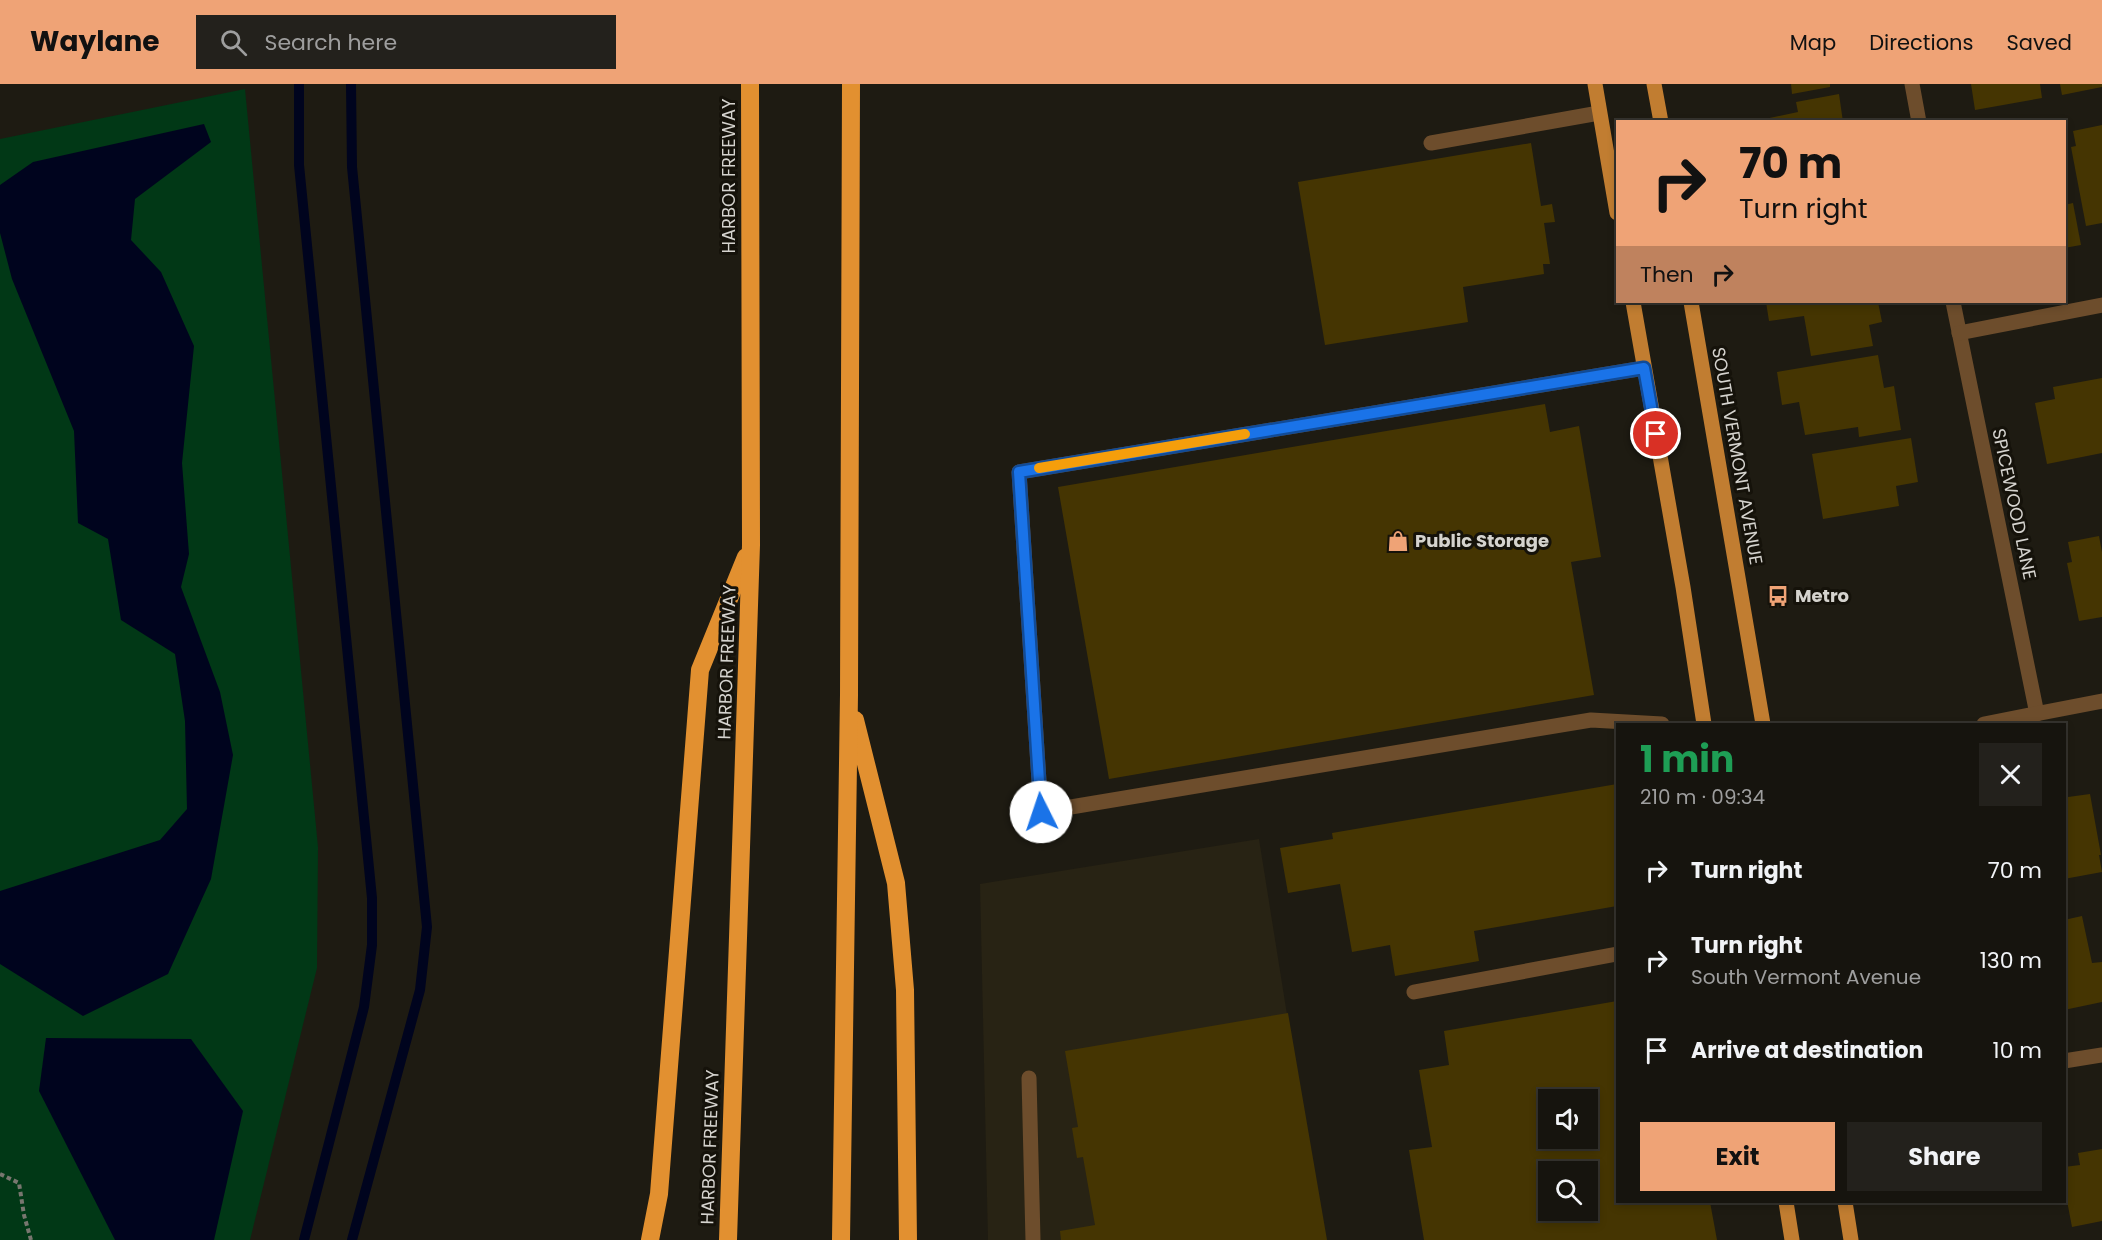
<!DOCTYPE html>
<html lang="en">
<head>
<meta charset="utf-8">
<style>
  body { margin:0; font-family:Poppins,sans-serif; background:#23211c; color:#f1f3f6; height:100vh; display:flex; flex-direction:column; font-size:22px; white-space:nowrap }
  * { box-sizing:border-box; margin:0 }
  p { font-size:20px; color:#9e9e9e }
  .icon { flex:none; width:33px; height:33px; fill:none; stroke:currentColor; stroke-width:2; stroke-linecap:round; stroke-linejoin:round }
  .map { position:relative; flex:1; overflow:hidden }
  .details { position:absolute; left:1616px; top:639px; width:450px; height:480px; display:flex; flex-direction:column; background:#16140e; border-radius:0px; box-shadow:0 3px 9px #0003,0 0 0 2px #35332e }
  .details>* { flex:none }
  .guide { position:absolute; left:1616px; top:36px; width:450px; height:183px; border-radius:0px; box-shadow:0 3px 9px #0003,0 0 0 2px #35332e; background:#efa376; color:#111; overflow:hidden }
  .fabs { position:absolute; left:1538px; top:1005px; display:grid; gap:12px }
  .fabs a { display:grid; place-items:center; width:60px; height:60px; border-radius:0px; background:#16140e; box-shadow:0 3px 9px #0003,0 0 0 2px #35332e; font-size:30px }
  .pin { position:absolute; display:grid; place-items:center; width:51px; height:51px; color:#fff; margin:-26px; border:3px solid #fff; border-radius:50%; box-shadow:0 2px 6px #0007 }
  .me { position:absolute; width:66px; margin:-33px; rotate:356deg; stroke-linejoin:round; filter:drop-shadow(0 0 4px #0008) }
  .turn { display:flex; align-items:center; gap:21px; height:126px; padding:0 24px; font-size:27px }
  .turn .icon { width:78px; height:78px; stroke-width:2.5 }
  .turn b { display:block; font-size:42px; line-height:51px }
  .then { display:flex; align-items:center; height:57px; padding:0 24px; background:#0003; gap:12px; font-size:22px }
  .round { display:grid; place-items:center; flex:none; width:63px; height:63px; border-radius:0px; background:#23211c }
  .headline { display:flex; align-items:center; justify-content:space-between; height:102px; padding:0 24px }
  h1 { font-size:36px; font-weight:700; line-height:45px; color:#1e9e55 }
  .button { display:flex; gap:12px; margin-top:auto; padding:12px 24px }
  .button a { flex:1; height:69px; border-radius:0px; background:#efa376; color:#111; font-size:24px; font-weight:700; line-height:69px; text-align:center }
  .button a+a { background:#23211c; color:#f1f3f6 }
  ul { padding:0; list-style:none }
  li { display:flex; align-items:center; gap:18px; height:90px; padding:0 24px }
  li div { flex:1 }
  li b { display:block; font-size:22px }
  li em { font-style:normal }
  header { display:flex; align-items:center; gap:36px; box-sizing:border-box; height:84px; padding:0 30px; background:#efa376; color:#111 }
  header strong { font-size:28px }
  nav { display:flex; gap:33px; margin-inline-start:auto; font-size:21px }
  .search { width:420px; height:54px; background:#23211c; display:flex; align-items:center; gap:15px; box-sizing:border-box; padding:0 21px; border-radius:0px; color:#9e9e9e; font-size:22px }
  .map>svg:first-child { display:block }
  .built { fill:#282314 }
  .green { fill:#013816 }
  .water { fill:#00041e }
  .lines { fill:none; stroke-linecap:round; stroke-linejoin:round }
  .stream { stroke:#00041e; stroke-width:10 }
  .building { fill:#453502; fill-rule:evenodd }
  .path { stroke:#78766f; stroke-width:4; stroke-dasharray:4.5 3; stroke-linecap:butt }
  .service { stroke:#6d4d2c; stroke-width:15 }
  .minor { stroke:#6d4d2c; stroke-width:15 }
  .primary { stroke:#c17d31; stroke-width:15 }
  .motorway { stroke:#e29030; stroke-width:18 }
  .route-casing { stroke:#114b97; stroke-width:15 }
  .route { stroke:#1a73e8; stroke-width:10 }
  .slow { stroke:#f59e0b; stroke-width:10 }
  .labels { text-anchor:middle; stroke-width:6; stroke-linejoin:round; paint-order:stroke }
  .street-label { font-size:18px; fill:#d5d3ce; stroke:#15120a }
  .poi-label { font-size:18px; font-weight:bold; fill:#d5d3ce; stroke:#15120a; text-anchor:start }
</style>
</head>
<body>
<header>
<strong>Waylane</strong>
<div class="search"><svg class="icon" aria-label="search" viewBox="0 0 24 24"><circle cx="10" cy="10" r="6"/><path d="M15 15l6 6"/></svg>Search here</div>
<nav><a>Map</a><a>Directions</a><a>Saved</a></nav>
</header>
<div class="map">
<svg width="2102" height="1156" viewBox="0 0 2102 1156">
  <rect width="100%" height="100%" fill="#1e1b12"/>
  <!-- built -->
  <path class="built" d="M1259 755 1323 1156H988L980 800Z"/>
  <!-- green -->
  <path class="green" d="M245 5 318 763 317 884 250 1156H0V55Z"/>
  <!-- water -->
  <g class="water">
    <path d="M204 40 211 58 135 115 131 156 161 188 194 262 182 379 189 470 181 503 220 608 233 671 211 795 168 890 83 932 0 880V807L160 756 187 725 185 637 175 570 121 536 108 455 78 439 74 347 12 195 0 149V101L33 78Z"/>
    <path d="M46 954 191 955 243 1027 214 1156H115L39 1007Z"/>
  </g>
  <g class="lines">
    <!-- stream -->
    <g class="stream">
      <path d="M299 0V81L372 814V861L364 923 304 1156"/>
      <path d="M351 0 352 83 427 843 420 906 352 1156"/>
    </g>
  </g>
  <!-- building -->
  <g class="building">
    <path d="M1791 0H1830V3L1792 10Z"/>
    <path d="M1971 0H2040L2042 14 1975 26Z"/>
    <path d="M2060 0H2102V3L2062 11Z"/>
    <path d="M1839 10 1843 38H1751L1798 28 1796 18Z"/>
    <path d="M2102 41V139L2086 142 2071 63 2076 62 2073 47Z"/>
    <path d="M1531 59 1541 122 1552 120 1555 138 1544 139 1550 180H1543L1544 190 1463 203 1468 238 1325 261 1298 98Z"/>
    <path d="M2073 119 2081 161 2064 164V121Z"/>
    <path d="M1766 218H1878L1882 238 1869 241 1873 262 1811 272 1804 232 1769 237Z"/>
    <path d="M1878 271 1884 304 1894 302 1901 346 1859 353 1858 343 1805 351 1799 318 1782 321 1777 288Z"/>
    <path d="M2102 294V369L2047 380 2035 319 2055 315 2053 303Z"/>
    <path d="M1545 320 1550 348 1579 342 1601 473 1571 478 1594 611 1109 695 1058 403Z"/>
    <path d="M1911 354 1918 398 1896 402 1899 422 1823 435 1812 370Z"/>
    <path d="M2099 452 2102 468V533L2079 537 2067 479 2072 478 2068 458Z"/>
    <path d="M1617 700V822L1474 847 1479 877 1395 892 1390 861 1352 868 1340 800 1288 809 1280 764 1333 755 1332 749Z"/>
    <path d="M2064 703H2066L2068 713 2090 710 2101 771H2099L2102 788 2064 795Z"/>
    <path d="M2082 832 2092 879 2102 878V918L2064 926V836Z"/>
    <path d="M1617 917V1118H1710L1717 1156H1424L1409 1066 1432 1063 1419 986 1449 981 1444 947ZM1548 1016H1587V1054H1548ZM1548 1088H1587V1126H1548Z"/>
    <path d="M1288 929 1327 1156H1061L1060 1147 1095 1141 1083 1073 1077 1074 1072 1044 1078 1043 1065 967Z"/>
    <path d="M2102 1065V1137L2072 1143 2064 1101V1083L2080 1081 2078 1069Z"/>
  </g>
  <g class="lines">
    <!-- path -->
    <path class="path" d="M0 1090 19 1099 24 1131 31 1156"/>
    <!-- service -->
    <g class="service">
      <path d="M1431 59 1599 29"/>
      <path d="M1644 284 1019 388 1041 728 1591 636 1662 640"/>
      <path d="M1414 908 1617 870"/>
      <path d="M1029 994 1033 1156"/>
    </g>
    <!-- minor -->
    <g class="minor">
      <path d="M1912 0 1919 38"/>
      <path d="M1953 218 2037 630"/>
      <path d="M1959 249 2102 221"/>
      <path d="M1984 640 2102 617"/>
      <path d="M2064 977 2102 971"/>
    </g>
    <!-- primary -->
    <g class="primary">
      <path d="M1595 0 1617 129"/>
      <path d="M1654 0 1661 38"/>
      <path d="M1633 218 1683 503 1704 640"/>
      <path d="M1691 218 1763 640"/>
      <path d="M1786 1118 1792 1156"/>
      <path d="M1845 1118 1851 1156"/>
    </g>
    <!-- motorway -->
    <g class="motorway">
      <path d="M855 636 896 799 905 906 908 1156"/>
      <path d="M650 1156 659 1110 700 586 746 473"/>
      <path d="M728 1156 751 461 750 0"/>
      <path d="M841 1156 849 611 851 0"/>
    </g>
  </g>
  <g class="lines">
    <defs>
      <path id="route" d="M1041 728 1019 388 1644 284 1656 350"/>
    </defs>
    <!-- route casing -->
    <use href="#route" class="route-casing"/>
    <!-- route -->
    <use href="#route" class="route"/>
    <!-- slow -->
    <path class="slow" d="M1039 384 1245 350"/>
  </g>
  <!-- icons -->
  <defs>
    <symbol id="shop-bare" viewBox="-9 -9 18 18"><path d="M-5-2.5h2.3a2.7 3.5 0 0 1 5.4 0H5L5.5 6h-11ZM-1.5-2.5h3a1.5 2.3 0 0 0-3 0Z" fill="#efa376" stroke="#15120a" stroke-width="2.5" paint-order="stroke"/></symbol>
    <symbol id="bus-bare" viewBox="-9 -9 18 18"><path d="M-5-6H5V4H4V6H2V4H-2V6H-4V4H-5ZM-3.5-4V0h7V-4ZM-3.5 1.2v1.5H-2V1.2ZM2 1.2v1.5H3.5V1.2Z" fill="#efa376" stroke="#15120a" stroke-width="2.5" paint-order="stroke"/></symbol>
  </defs>
  <g fill-rule="evenodd">
    <use href="#shop-bare" x="1383" y="442" width="30" height="30"/>
    <use href="#bus-bare" x="1763" y="497" width="30" height="30"/>
  </g>
  <g class="labels">
    <!-- street labels -->
    <g class="street-label">
      <text transform="translate(729 92) rotate(-90)" y="6">HARBOR FREEWAY</text>
      <text transform="translate(1737 372) rotate(80)" y="6">SOUTH VERMONT AVENUE</text>
      <text transform="translate(2014 420) rotate(78)" y="6">SPICEWOOD LANE</text>
      <text transform="translate(727 578) rotate(-88)" y="6">HARBOR FREEWAY</text>
      <text transform="translate(710 1063) rotate(-88)" y="6">HARBOR FREEWAY</text>
    </g>
    <!-- poi labels -->
    <g class="poi-label">
      <text x="1415" y="463">Public Storage</text>
      <text x="1795" y="518">Metro</text>
    </g>
  </g>
</svg>
<div class="fabs">
<a><svg class="icon" aria-label="sound" viewBox="0 0 24 24"><path d="M4 9h4l5-4v14l-5-4H4zM17 9q2 3 0 6"/></svg></a>
<a><svg class="icon" aria-label="search" viewBox="0 0 24 24"><circle cx="10" cy="10" r="6"/><path d="M15 15l6 6"/></svg></a>
</div>
<div class="pin" style="left:1656px;top:350px;background:#d93025"><svg class="icon" aria-label="arrive" viewBox="0 0 24 24"><path d="M6 21V4h12l-3 4 3 4H6"/></svg></div>
<svg class="me" style="left:1041px;top:728px" viewBox="-20 -20 40 40"><circle r="19" fill="#fff"/><path d="M0-13L10 11 0 6-10 11z" fill="#1a73e8"/></svg>
<div class="guide">
<div class="turn"><svg class="icon" aria-label="right" viewBox="0 0 24 24"><path d="M7 20v-9h11M14 6l5 5-5 5"/></svg><div><b>70 m</b>Turn right</div></div>
<div class="then">Then<svg class="icon" aria-label="right" viewBox="0 0 24 24"><path d="M7 20v-9h11M14 6l5 5-5 5"/></svg></div>
</div>
<section class="details">
<div class="headline"><div><h1>1 min</h1><p>210 m · 09:34</p></div><a class="round"><svg class="icon" aria-label="close" viewBox="0 0 24 24"><path d="M6 6l12 12M18 6L6 18"/></svg></a></div>
<ul>
<li><svg class="icon" aria-label="right" viewBox="0 0 24 24"><path d="M7 20v-9h11M14 6l5 5-5 5"/></svg><div><b>Turn right</b></div><em>70 m</em></li>
<li><svg class="icon" aria-label="right" viewBox="0 0 24 24"><path d="M7 20v-9h11M14 6l5 5-5 5"/></svg><div><b>Turn right</b><p>South Vermont Avenue</p></div><em>130 m</em></li>
<li><svg class="icon" aria-label="arrive" viewBox="0 0 24 24"><path d="M6 21V4h12l-3 4 3 4H6"/></svg><div><b>Arrive at destination</b></div><em>10 m</em></li>
</ul>
<div class="button"><a>Exit</a><a>Share</a></div>
</section>
</div>
</body>
</html>
